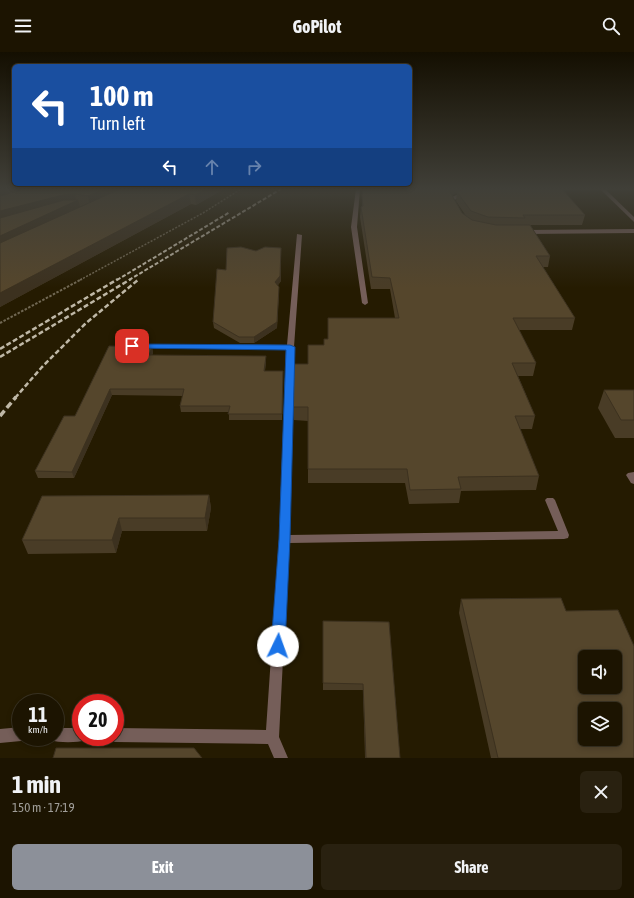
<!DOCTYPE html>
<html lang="en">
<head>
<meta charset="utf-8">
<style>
  body { margin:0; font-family:"Asap Condensed",sans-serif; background:#292110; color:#f1f3f6; height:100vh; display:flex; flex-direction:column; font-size:15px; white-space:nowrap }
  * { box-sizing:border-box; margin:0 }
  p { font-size:13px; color:#a09e99 }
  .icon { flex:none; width:22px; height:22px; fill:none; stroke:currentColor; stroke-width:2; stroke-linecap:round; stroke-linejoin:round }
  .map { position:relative; height:706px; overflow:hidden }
  .details { display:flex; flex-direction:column; background:#1c1401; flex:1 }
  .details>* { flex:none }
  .top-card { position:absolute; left:12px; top:12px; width:400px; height:122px; border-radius:6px; box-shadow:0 2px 6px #0003,0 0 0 1px #3a3323; background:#1a4fa0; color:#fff; overflow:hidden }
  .buttons { position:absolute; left:578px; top:598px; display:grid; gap:8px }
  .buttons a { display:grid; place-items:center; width:44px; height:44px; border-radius:6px; background:#1c1401; box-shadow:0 2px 6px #0003,0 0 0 1px #3a3323; font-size:20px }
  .speed { position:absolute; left:12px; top:642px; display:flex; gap:8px; font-size:20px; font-weight:700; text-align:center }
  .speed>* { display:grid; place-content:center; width:52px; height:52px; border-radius:50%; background:#1c1401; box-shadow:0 2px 6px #0003,0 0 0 1px #3a3323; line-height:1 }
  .speed small { font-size:10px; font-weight:400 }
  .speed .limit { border:6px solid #d22; background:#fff; color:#111 }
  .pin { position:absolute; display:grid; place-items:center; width:34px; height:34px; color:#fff; margin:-17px; border-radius:8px; box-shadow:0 2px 6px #0006 }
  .me { position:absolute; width:44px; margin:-22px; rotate:3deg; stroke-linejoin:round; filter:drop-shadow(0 0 3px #0008) }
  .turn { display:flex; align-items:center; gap:14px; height:84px; padding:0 12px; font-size:18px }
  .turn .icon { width:52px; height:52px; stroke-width:2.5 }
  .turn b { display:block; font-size:28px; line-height:34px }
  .lanes { display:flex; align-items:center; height:38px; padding:0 12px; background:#0003; justify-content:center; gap:20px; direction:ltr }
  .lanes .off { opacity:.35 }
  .round { display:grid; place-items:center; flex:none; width:42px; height:42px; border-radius:6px; background:#292110 }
  .headline { display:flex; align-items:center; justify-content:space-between; height:68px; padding:0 12px }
  h1 { font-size:24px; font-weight:700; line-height:30px }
  .button { display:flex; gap:8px; margin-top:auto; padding:8px 12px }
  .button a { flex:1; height:46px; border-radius:6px; background:#8c9099; color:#fff; font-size:16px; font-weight:700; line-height:46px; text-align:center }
  .button a+a { background:#292110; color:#f1f3f6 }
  header { display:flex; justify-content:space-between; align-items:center; height:52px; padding:0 12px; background:#1c1401; font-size:18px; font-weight:700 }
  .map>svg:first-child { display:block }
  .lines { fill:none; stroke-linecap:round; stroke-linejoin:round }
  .path-far1 { stroke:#716853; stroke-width:1.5; stroke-dasharray:2 1.5; stroke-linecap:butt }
  .path { stroke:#716853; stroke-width:2; stroke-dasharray:2.5 1.5; stroke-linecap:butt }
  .service { fill:#755e59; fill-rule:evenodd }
  .tertiary { fill:#755e59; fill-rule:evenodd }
  .rail-far2 { stroke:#bfb8a7; stroke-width:2; stroke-dasharray:4 2; stroke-linecap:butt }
  .rail-far1 { stroke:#bfb8a7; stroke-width:2.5; stroke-dasharray:5 2.5; stroke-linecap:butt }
  .rail { stroke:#bfb8a7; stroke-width:3.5; stroke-dasharray:7 3.5; stroke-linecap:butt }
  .wall { fill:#493c26; fill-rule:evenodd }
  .shaded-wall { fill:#3c311f }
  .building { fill:#55462c; stroke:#3c311f; fill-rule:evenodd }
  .route { fill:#1a73e8; stroke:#114b97 }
</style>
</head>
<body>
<header><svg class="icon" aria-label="menu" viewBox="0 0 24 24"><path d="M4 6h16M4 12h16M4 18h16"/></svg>GoPilot<svg class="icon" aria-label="search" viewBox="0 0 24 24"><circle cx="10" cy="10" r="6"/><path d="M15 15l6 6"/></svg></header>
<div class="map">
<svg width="634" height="706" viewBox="0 0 634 706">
  <rect width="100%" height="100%" fill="#251b01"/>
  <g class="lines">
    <!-- path-far1 -->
    <path class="path-far1" d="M80 228 203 161 241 137"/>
    <!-- path -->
    <path class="path" d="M0 271 82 227"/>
    <!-- service -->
    <g class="service">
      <path d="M356 137H360L357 175 368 251 365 253 362 251 351 175Z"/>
      <path d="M470 137H476L456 147 454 149 457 156 453 157 450 149 452 145Z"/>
      <path d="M634 177V181L524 182 521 180 524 178Z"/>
      <path d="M297 182 302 183 294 295 289 483 558 479 545 448 547 446H553L555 448 569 483 568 486 564 487 289 491 279 685 288 706H274L268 692 115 690 110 688 109 685H115V676L266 678 279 487 286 297 132 296 128 294 132 292 287 293Z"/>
      <path d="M634 420V432L631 431 626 423 628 421Z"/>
      <path d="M21 675V685H26V687L21 689 0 691V677Z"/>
      <path d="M55 676H81V685H87L86 688C77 691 59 691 50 688L49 685H55Z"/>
    </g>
    <!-- tertiary -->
    <path class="tertiary" d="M600 137H605L634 165V170Z"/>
    <!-- rail-far2 -->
    <g class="rail-far2">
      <path d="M117 228 230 160"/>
      <path d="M129 228 281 137"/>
    </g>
    <!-- rail-far1 -->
    <g class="rail-far1">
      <path d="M0 297 118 227"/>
      <path d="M0 305 131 227"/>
      <path d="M15 346 42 315 85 272 139 227"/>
    </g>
    <!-- rail -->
    <path class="rail" d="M0 364 16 345"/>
  </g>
  <!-- wall -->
  <g class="wall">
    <path d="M0 137H224L196 153 191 152 0 255Z"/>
    <path d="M363 137H562L585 163 582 173H530L550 204 548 215H543L575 266 572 278H519L536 311 533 324H518L535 364 532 377H520L539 424 536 438 461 439 459 451 409 452 405 431H308V369L294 368 293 355 308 312 324 293 328 287V266H395L390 237H371L360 165 361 155H362ZM457 141 456 149 466 164 462 161 452 143Z"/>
    <path d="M281 196V229L278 233 279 235V240L277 276 254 291H240L214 276 213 270 226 218 256 199Z"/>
    <path d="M152 295 153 301 152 303 266 310 265 319 283 325 282 368H229V360H181L180 354 183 344 112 343 74 426H38L35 419 75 364Z"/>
    <path d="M604 338H634V386H615L598 356Z"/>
    <path d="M209 443 211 456 207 479H122L116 501 28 502 22 488Z"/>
    <path d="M461 547 566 559 634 706H491L459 561Z"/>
    <path d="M323 569 389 570 400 706H365L363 638H323Z"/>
  </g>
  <!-- shaded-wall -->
  <g class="shaded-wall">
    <path d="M6 137H45L0 150V139Z"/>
    <path d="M105 137H131L90 154 88 144Z"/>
    <path d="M206 137H224L196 153 195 143Z"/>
    <path d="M451 137H466L457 140V141L451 144 450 140Z"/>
    <path d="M75 142 76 149 78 148 81 158 0 197V159L63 143Z"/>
    <path d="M189 142 191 152 0 255V241Z"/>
    <path d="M281 196V229L276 236 275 230Z"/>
    <path d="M279 235 277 276 254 291V285Z"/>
    <path d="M152 295 153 301 150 309 149 303Z"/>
    <path d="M266 304V310L264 325V319Z"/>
    <path d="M110 337 112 343 74 426 72 420Z"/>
    <path d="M209 443 211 456 207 479 205 466Z"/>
    <path d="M119 466 122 479 116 501 112 488Z"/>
  </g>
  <!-- building -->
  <g class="building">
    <path d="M0 137H6L0 139Z"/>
    <path d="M23 137H105L88 144 75 142 63 143 0 159V144Z"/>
    <path d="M120 137H206L195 143 189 142 0 241V191Z"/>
    <path d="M363 137H451L450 140 462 161 472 168 496 173H530L550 204H536L575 266H513L536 311H512L535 364H515L539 424 458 425 461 437 410 438 407 417H308V355H293L294 312H308V293H324V287H328V266H399L390 226 372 225 361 155 363 154 362 144Z"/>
    <path d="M463 137H562L585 163H523L525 166 488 165 471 159 457 140Z"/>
    <path d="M64 148H78L0 184V166Z"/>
    <path d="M241 195 256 199 265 195 281 196 280 224 275 230 279 235 277 270 254 285H239L213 270 217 217 226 218 227 196Z"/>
    <path d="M109 294 152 295 149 303 266 304 264 319H283L282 362H228L230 354H180L184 337H110L72 420 35 419 64 364H75Z"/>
    <path d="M604 338H634V368H621Z"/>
    <path d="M209 443 205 466H119L112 488H22L42 444Z"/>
    <path d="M561 546 566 559 618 558 634 594V706H498L461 547ZM585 605H615V635H585ZM585 657H615V687H585Z"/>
    <path d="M323 569 389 570 400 706H366L363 632 323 631Z"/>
    <path d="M56 696H194L202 706H53Z"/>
  </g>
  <!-- sky -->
  <linearGradient id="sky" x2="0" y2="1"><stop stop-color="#140f01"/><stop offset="0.58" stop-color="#403f38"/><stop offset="1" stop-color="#403f38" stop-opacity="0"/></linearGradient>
  <rect width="634" height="236" fill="url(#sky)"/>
  <!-- route -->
  <path class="route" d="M132 292 290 293 295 295 290 487 285 594 283 598 278 599 273 598 271 594 279 487 286 298 129 296V293Z"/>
</svg>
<div class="buttons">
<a><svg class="icon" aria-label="sound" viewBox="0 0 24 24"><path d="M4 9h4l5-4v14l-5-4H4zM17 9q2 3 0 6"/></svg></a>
<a><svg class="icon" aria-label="layers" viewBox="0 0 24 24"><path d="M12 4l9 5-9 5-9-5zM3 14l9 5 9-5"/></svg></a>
</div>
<div class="speed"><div>11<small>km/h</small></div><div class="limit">20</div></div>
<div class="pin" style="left:132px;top:294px;background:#d93025"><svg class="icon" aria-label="arrive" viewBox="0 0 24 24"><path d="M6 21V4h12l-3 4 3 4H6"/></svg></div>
<svg class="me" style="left:278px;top:594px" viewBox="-20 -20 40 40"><circle r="19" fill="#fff"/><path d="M0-13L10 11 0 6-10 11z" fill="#1a73e8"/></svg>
<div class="top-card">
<div class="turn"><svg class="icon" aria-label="left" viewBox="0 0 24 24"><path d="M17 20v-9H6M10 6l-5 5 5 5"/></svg><div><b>100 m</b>Turn left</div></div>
<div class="lanes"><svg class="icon" aria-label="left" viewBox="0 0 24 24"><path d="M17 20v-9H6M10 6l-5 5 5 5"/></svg><svg class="icon off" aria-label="ahead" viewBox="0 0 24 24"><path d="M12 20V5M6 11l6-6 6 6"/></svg><svg class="icon off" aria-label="right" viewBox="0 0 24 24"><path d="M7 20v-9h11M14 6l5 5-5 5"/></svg></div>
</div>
</div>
<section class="details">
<div class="headline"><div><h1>1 min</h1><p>150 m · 17:19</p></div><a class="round"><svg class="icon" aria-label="close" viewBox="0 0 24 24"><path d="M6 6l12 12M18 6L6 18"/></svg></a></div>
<div class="button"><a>Exit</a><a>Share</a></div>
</section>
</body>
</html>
